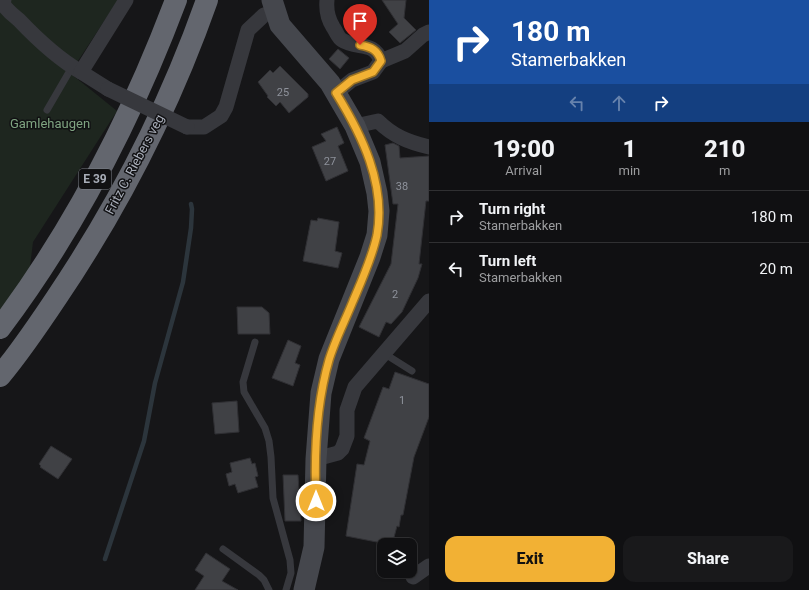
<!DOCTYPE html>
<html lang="en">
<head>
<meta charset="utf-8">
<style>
  body { margin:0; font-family:Roboto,sans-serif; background:#19191b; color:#f1f3f6; height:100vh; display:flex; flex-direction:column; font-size:15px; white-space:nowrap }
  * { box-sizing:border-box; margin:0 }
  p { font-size:13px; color:#9c9d9f }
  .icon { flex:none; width:22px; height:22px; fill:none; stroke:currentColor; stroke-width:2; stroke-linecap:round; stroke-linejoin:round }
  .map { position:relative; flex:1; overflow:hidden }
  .details { display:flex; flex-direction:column; background:#101012; width:380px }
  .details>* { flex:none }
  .guide { background:#1a4fa0; color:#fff; overflow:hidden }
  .controls { position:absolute; left:377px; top:538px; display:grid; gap:8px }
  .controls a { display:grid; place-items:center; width:40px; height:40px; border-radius:8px; background:#101012; box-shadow:0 1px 3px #0004,0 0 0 1px #303032; font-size:20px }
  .pin { position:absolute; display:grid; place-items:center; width:34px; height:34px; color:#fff; margin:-41px -17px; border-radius:50% 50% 50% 0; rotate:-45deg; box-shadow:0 0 4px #0007 }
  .pin .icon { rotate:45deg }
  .me { position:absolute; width:44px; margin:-22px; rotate:0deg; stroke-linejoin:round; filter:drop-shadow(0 0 3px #0008) }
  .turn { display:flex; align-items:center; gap:14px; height:84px; padding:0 16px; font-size:18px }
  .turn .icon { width:52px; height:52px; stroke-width:2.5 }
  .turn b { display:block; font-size:28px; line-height:34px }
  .lanes { display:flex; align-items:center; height:38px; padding:0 16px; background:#0003; justify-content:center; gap:20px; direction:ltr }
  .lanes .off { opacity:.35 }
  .eta { display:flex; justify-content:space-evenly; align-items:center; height:68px; text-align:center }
  .eta b { font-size:24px; font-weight:800; line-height:28px }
  .cta { display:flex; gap:8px; margin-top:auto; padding:8px 16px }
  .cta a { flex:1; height:46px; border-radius:12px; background:#f2b134; color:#111; font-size:16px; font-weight:800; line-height:46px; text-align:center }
  .cta a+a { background:#19191b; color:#f1f3f6 }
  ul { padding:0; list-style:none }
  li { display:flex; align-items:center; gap:12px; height:52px; padding:0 16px; border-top:1px solid #303032 }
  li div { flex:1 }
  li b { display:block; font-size:15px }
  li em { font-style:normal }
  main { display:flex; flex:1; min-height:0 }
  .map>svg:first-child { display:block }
  .green { fill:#1e261f }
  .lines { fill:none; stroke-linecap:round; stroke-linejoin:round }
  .stream { stroke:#2c353c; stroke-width:4.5 }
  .building { fill:#404145; stroke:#303034 }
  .lane { stroke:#37383d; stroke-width:7 }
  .street { stroke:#37383d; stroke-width:15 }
  .secondary { stroke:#45474d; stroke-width:21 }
  .highway { stroke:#63666e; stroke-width:22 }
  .street-bridge { stroke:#37383d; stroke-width:15 }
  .route-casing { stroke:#9d7322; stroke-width:10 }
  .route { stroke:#f2b134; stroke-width:7 }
  .labels { text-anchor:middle; stroke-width:3; stroke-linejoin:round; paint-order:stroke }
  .number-label { font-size:11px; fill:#8e929b }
  .shield { fill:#111113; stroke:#7b7e86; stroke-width:1 }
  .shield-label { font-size:12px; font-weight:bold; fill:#a8adb8 }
  .park-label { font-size:13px; fill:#7fa381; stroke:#111113 }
  .street-label { font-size:13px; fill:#a8adb8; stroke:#111113 }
</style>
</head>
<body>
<main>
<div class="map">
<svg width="429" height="590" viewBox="0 0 429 590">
  <rect width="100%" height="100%" fill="#161618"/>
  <!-- green -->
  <path class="green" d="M0 0H118L70 73 117 111 33 242 29 275 0 317Z"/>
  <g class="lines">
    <!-- stream -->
    <path class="stream" d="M105 559 144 441 155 383 183 282 191 228 192 209 191 204"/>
  </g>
  <!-- building -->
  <g class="building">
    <path d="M382 0H406L404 18 416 30 400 43 389 32 398 24Z"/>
    <path d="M338 49 349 58 340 69 329 59Z"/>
    <path d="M280 66 308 94V97L289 113 280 102 276 106 267 97 268 96 258 82 270 70 273 73Z"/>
    <path d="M337 127 344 143 338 146 348 171 326 181 312 147 326 141 321 134Z"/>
    <path d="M393 143 399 146 400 158 429 156V201H426L419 264H422L418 278 402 312 391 324 386 322 379 337 359 327 391 264 398 204H393L385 145Z"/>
    <path d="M318 218 339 222 335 251 342 253 338 268 303 261 311 220 317 221Z"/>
    <path d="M237 307H262L269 313 270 334H238Z"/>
    <path d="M288 340 301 346 295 363 300 365 293 386 272 378Z"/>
    <path d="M395 372 429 384V417L414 457 403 515H401L399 527 397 526 392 545 346 536 357 464 364 465 370 441 364 438 383 387 389 389Z"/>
    <path d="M237 401 239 432 215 434 212 403Z"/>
    <path d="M51 446 72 459 58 479 40 467 41 466 39 464Z"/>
    <path d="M250 458 252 464 255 463 258 476 255 477 258 487 238 493 235 484 229 486 226 474 232 472 230 463Z"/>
    <path d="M283 475H298L301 521H285Z"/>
    <path d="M206 553 230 569 222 581 238 590H195L204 576 195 570Z"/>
  </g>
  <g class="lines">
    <!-- lane -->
    <g class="lane">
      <path d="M47 110 72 67"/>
      <path d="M255 342 243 382 244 392 265 428 269 441 271 457 273 498 290 560 291 573 286 590"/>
      <path d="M385 354 412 371"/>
      <path d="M223 549 259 575 264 580 269 590"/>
    </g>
    <!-- street -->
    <g class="street">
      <path d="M4 0 2 2C6 10 12 14 19 20 38 40 57 58 81 72"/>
      <path d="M327 0C326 10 328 19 333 27 336 31 338 38 342 40 357 50 374 40 381 61L373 72 352 80 336 93"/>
      <path d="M381 61 405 51 423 35 429 32"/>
      <path d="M108 89 81 72 126 0"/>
      <path d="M355 126 378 121C393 136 408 142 429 147"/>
      <path d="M187 127H204L221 116 226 107 248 30 264 15 275 12"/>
      <path d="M316 459 338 453 342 449 347 436V410L355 387 429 301"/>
      <path d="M413 577 429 566"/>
    </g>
    <!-- secondary -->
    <path class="secondary" d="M272 0 280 25 330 83 355 126 370 162 377 193 379 211 377 235 370 257 329 359 321 393 316 459 314 547 304 590"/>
    <!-- highway -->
    <g class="highway">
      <path d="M0 328C75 228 132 117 176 0"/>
      <path d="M0 376C21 351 39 324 57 297 119 205 170 105 207 0"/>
    </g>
    <!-- street-bridge -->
    <path class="street-bridge" d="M108 89 187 127"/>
  </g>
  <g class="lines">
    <defs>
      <path id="route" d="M316 501C314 455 316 405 329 360 335 340 345 321 353 301 362 280 372 258 377 235 386 184 362 135 336 93L352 80 373 72 381 61C378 50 371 47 360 45"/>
    </defs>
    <!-- route casing -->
    <use href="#route" class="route-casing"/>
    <!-- route -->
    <use href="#route" class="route"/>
  </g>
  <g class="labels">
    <!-- number labels -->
    <g class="number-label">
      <text x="283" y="96">25</text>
      <text x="330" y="165">27</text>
      <text x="402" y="190">38</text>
      <text x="395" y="298">2</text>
      <text x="402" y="404">1</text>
    </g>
    <!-- shield labels -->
    <rect class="shield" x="79" y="169" width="32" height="20" rx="3"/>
    <g class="shield-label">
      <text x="95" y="183">E 39</text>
    </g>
    <!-- park labels -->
    <g class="park-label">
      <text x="50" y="128">Gamlehaugen</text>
    </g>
    <!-- street labels -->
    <g class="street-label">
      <text transform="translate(134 164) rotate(-62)" y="5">Fritz C. Riebers veg</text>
    </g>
  </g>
</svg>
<div class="controls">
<a><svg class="icon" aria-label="layers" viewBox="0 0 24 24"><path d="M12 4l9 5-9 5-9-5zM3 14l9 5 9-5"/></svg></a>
</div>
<div class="pin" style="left:360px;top:45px;background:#d93025"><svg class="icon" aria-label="arrive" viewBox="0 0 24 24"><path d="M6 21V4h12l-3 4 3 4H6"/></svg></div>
<svg class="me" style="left:316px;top:501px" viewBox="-20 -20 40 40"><circle r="17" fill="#f2b134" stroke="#fff" stroke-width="3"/><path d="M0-11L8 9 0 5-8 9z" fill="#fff"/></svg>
</div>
<section class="details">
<div class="guide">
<div class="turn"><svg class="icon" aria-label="right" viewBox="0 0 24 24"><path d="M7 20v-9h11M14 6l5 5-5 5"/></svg><div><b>180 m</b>Stamerbakken</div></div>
<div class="lanes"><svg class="icon off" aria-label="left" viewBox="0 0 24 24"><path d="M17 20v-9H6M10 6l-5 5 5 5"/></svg><svg class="icon off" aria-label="ahead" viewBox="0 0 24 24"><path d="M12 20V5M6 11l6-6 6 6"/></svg><svg class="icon" aria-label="right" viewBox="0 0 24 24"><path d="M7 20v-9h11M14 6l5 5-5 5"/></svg></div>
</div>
<div class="eta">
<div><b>19:00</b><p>Arrival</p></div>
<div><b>1</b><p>min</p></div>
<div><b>210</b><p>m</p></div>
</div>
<ul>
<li><svg class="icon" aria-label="right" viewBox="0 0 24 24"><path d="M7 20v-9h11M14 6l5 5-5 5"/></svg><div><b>Turn right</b><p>Stamerbakken</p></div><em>180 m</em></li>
<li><svg class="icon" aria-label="left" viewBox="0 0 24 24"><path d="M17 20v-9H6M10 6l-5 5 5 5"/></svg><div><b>Turn left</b><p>Stamerbakken</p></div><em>20 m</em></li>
</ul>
<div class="cta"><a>Exit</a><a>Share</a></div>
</section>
</main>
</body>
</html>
